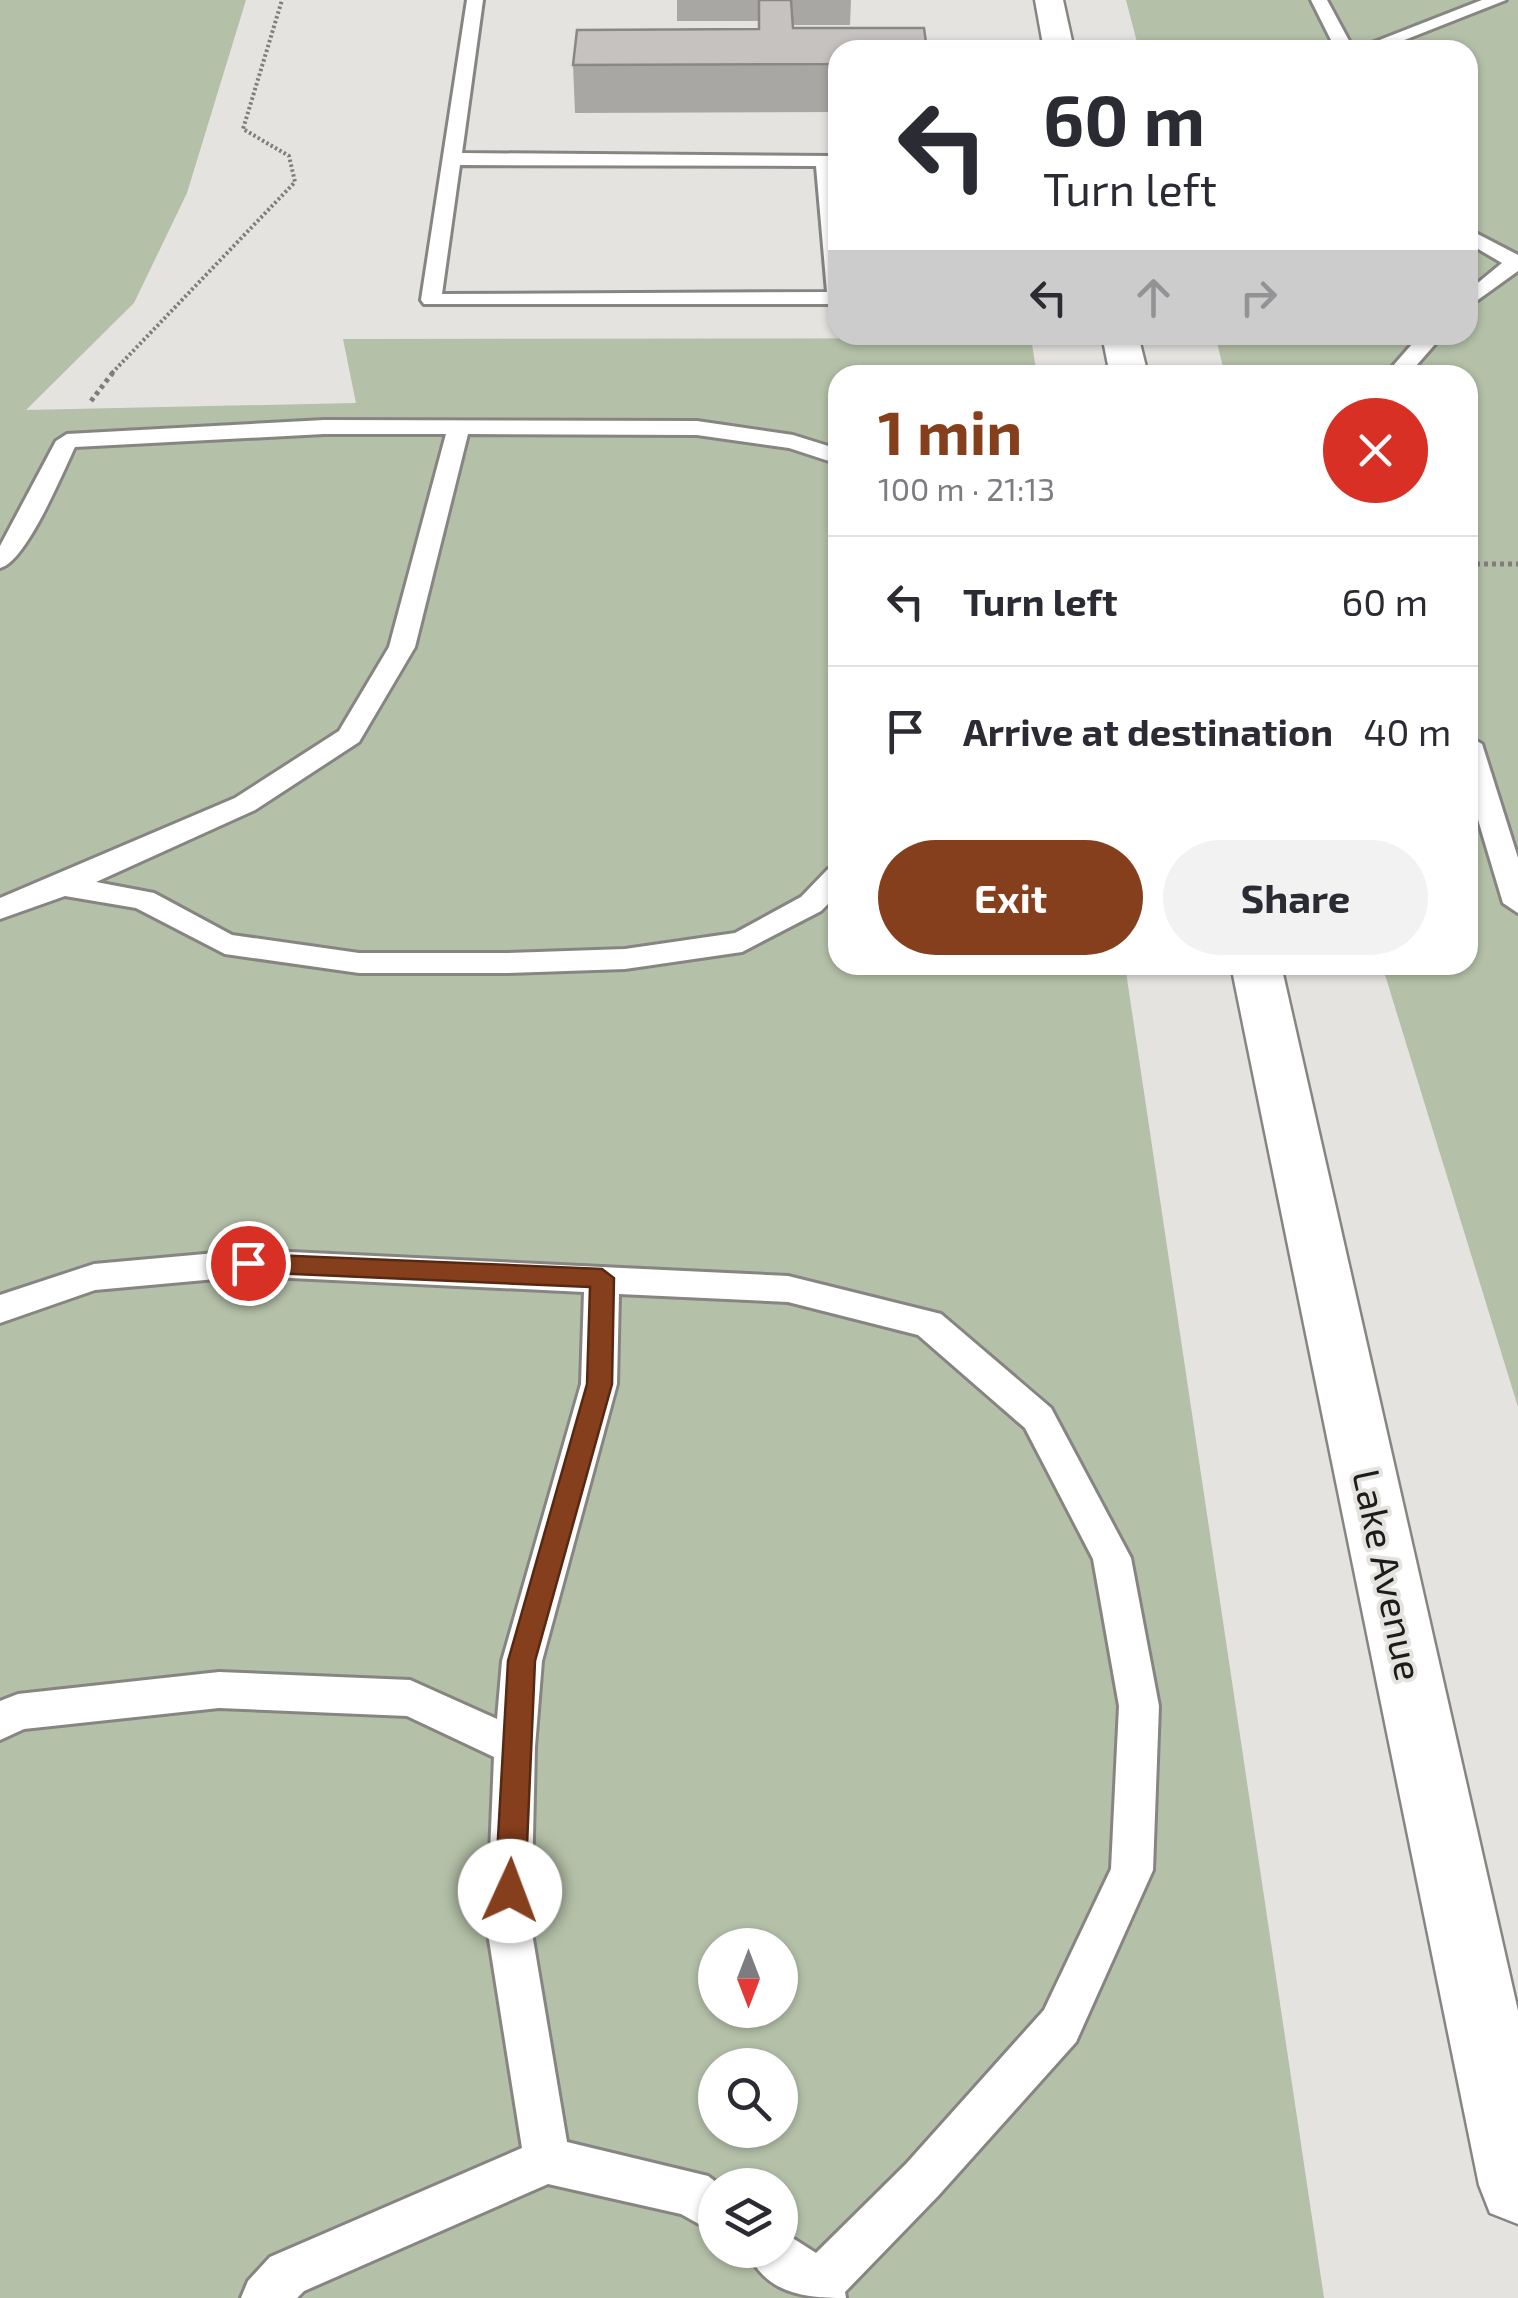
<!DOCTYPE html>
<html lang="en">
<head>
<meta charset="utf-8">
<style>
  body { margin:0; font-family:"Exo 2",sans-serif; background:#f2f2f3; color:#2b2b33; height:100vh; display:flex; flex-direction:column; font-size:38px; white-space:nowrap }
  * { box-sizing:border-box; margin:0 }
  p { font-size:32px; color:#7c7c81 }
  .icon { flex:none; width:55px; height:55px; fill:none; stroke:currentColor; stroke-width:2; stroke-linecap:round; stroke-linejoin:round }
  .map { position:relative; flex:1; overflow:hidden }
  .drawer { position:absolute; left:828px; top:365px; width:650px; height:610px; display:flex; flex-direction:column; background:#fff; border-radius:30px; box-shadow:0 2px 8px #0004 }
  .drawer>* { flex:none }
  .hud { position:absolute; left:828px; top:40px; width:650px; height:305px; border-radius:30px; box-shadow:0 2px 8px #0004; background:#fff; color:#2b2b33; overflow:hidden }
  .needle { width:65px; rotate:180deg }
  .tools { position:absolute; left:698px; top:1928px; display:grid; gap:20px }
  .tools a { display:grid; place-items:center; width:100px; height:100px; border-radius:50%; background:#fff; box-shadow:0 2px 8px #0004; font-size:50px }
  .pin { position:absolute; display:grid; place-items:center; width:85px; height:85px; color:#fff; margin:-42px; border:5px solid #fff; border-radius:50%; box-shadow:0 2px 10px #0007 }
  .me { position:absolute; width:110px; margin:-55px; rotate:2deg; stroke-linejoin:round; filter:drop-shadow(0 0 8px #0008) }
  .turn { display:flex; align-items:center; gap:35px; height:210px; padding:0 50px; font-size:45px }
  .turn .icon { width:130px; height:130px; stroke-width:2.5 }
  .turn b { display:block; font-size:70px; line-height:85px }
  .lanes { display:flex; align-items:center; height:95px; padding:0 50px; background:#0003; justify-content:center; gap:50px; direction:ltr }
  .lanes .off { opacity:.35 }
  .round { display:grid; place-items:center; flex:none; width:105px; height:105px; border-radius:52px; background:#f2f2f3 }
  .headline { display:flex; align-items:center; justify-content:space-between; height:170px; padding:0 50px }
  h1 { font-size:60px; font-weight:700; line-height:75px; color:#863f1c }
  .button { display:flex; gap:20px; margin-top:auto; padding:20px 50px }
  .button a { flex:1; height:115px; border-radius:60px; background:#863f1c; color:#fff; font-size:40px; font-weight:700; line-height:115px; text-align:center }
  .button a+a { background:#f2f2f3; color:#2b2b33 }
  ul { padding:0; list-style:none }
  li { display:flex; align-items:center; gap:30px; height:130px; padding:0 50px; border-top:2px solid #e1e1e2 }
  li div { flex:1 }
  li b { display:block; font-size:38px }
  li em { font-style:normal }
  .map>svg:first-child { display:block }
  .green { fill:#b4c0a8; fill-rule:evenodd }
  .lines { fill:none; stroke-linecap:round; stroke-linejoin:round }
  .lane-casing { stroke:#878582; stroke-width:6 }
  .primary-casing { stroke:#878582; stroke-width:5 }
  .path-far1 { stroke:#807e7c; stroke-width:4; stroke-dasharray:2.5 2.5; stroke-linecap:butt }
  .path { stroke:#807e7c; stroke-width:5; stroke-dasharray:4 4; stroke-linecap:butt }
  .lane { fill:#fff; fill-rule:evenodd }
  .primary { fill:#fff; fill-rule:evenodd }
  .wall { fill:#a9a7a4 }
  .building { fill:#c5c2bf; stroke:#8a8886; stroke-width:2.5 }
  .route { fill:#863f1c; stroke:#572912; stroke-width:2.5 }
  .labels { text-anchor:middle; stroke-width:8; stroke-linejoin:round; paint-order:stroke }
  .street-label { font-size:38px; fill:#1d1c1b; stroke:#e5e3df }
</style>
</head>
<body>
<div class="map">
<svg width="1518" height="2298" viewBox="0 0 1518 2298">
  <rect width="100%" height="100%" fill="#e5e3df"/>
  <!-- green -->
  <g class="green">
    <path d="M0 0H246L187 193 134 303 26 410 356 403 343 339 1031 338 1037 375H838V965H1125L1324 2298H0ZM715 1945H780V2010H715ZM715 2065H780V2130H715ZM715 2185H780V2250H715Z"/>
    <path d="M1126 0H1518V1407L1382 965H1468V375H1225L1215 335H1468V50H1139Z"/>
  </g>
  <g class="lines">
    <defs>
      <g id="lane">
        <path d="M467 0H483L462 153 832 156 838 188V304H424L421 300ZM460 165 816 166 827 292 442 294Z"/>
        <path d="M1311 0H1327L1354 50H1336Z"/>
        <path d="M1482 0H1506L1379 50H1354Z"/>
        <path d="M1468 229 1518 255V271L1468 307V291L1502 263 1468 243Z"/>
        <path d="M1420 335H1443L1408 375H1385Z"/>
        <path d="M324 420 697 421 793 435 838 449V464L789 448 697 435 468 434 415 647 359 742 255 810 96 882 154 893 232 935 359 953H508L625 949 735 933 801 897 828 869 838 867V894L821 911 742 952 625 969 508 973H359L225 954 136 908 65 896 0 919V898L235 798 339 731 389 647 446 434H324L75 447C62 474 26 562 0 568V546L56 441 67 434Z"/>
        <path d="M1468 736 1482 744 1518 858V913L1503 903 1468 786Z"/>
        <path d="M249 1250 788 1276 941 1314 1051 1408 1131 1558 1159 1706 1153 1870 1076 2042 938 2196 845 2292 846 2298C804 2298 765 2294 747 2250H780V2230L816 2253 906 2164 1044 2010 1111 1869 1119 1706 1093 1559 1025 1428 918 1335 788 1302 619 1294 617 1384 542 1661 535 1747 531 1927 567 2142 708 2176 720 2185H715V2233L681 2214 548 2184 304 2291 297 2298H241L248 2281 270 2257 522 2148 487 1927 494 1757 407 1716 219 1708 24 1729 0 1740V1701L18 1694 219 1672 410 1680 497 1719 502 1661 581 1384 584 1292 249 1276 95 1290 0 1323V1295L94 1264Z"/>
      </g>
      <g id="primary">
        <path d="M1035 0H1063L1074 50H1044Z"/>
        <path d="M1102 335H1138L1148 375H1110Z"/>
        <path d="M1231 965H1281L1518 2011V2224L1490 2213 1479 2185Z"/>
      </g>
    </defs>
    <!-- lane casing -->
    <use href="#lane" class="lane-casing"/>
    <!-- primary casing -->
    <use href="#primary" class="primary-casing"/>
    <!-- path-far1 -->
    <path class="path-far1" d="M112 373 295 182 289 156 243 129 282 0"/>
    <!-- path -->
    <g class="path">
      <path d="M91 401 114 371"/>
      <path d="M1468 564H1518"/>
    </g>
    <!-- lane -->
    <use href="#lane" class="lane"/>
    <!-- primary -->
    <use href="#primary" class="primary"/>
  </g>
  <!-- wall -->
  <path class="wall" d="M677 0H851L850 25H792L793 28 838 50V112L575 113 573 65 759 29 758 21H677Z"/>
  <!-- building -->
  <path class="building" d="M759 0H791L793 28H924L927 50H838V64L573 65 577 30 759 29Z"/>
  <!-- route -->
  <path class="route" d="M248 1254 602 1269 614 1278 612 1384 535 1661 525 1891 521 1901 510 1905 500 1901 495 1891 508 1661 587 1384 590 1287 248 1272 237 1263Z"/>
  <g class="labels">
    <!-- street labels -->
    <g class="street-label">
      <text transform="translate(1387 1575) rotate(78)" y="13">Lake Avenue</text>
    </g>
  </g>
</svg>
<div class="tools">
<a><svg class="needle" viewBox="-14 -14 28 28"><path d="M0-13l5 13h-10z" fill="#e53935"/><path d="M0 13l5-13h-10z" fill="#7c7c81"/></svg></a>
<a><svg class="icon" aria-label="search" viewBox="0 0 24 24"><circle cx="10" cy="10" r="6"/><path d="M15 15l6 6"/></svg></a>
<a><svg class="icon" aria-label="layers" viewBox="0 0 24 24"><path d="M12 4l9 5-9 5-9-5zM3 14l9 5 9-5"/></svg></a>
</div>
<div class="pin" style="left:248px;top:1263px;background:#d93025"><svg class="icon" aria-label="arrive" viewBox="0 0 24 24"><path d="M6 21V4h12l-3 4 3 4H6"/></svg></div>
<svg class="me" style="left:510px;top:1891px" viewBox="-20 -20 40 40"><circle r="19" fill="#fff"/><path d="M0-13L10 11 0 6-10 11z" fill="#863f1c"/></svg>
<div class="hud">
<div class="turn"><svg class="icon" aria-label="left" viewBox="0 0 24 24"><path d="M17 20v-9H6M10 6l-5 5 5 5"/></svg><div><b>60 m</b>Turn left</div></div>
<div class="lanes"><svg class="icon" aria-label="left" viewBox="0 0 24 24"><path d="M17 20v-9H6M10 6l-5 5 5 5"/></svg><svg class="icon off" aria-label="ahead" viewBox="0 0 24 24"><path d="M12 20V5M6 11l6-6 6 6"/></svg><svg class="icon off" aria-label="right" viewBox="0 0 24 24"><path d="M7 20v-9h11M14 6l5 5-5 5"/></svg></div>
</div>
<section class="drawer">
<div class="headline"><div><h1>1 min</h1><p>100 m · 21:13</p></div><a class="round" style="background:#d93025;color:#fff"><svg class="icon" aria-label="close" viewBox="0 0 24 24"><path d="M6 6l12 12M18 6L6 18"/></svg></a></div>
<ul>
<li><svg class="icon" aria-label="left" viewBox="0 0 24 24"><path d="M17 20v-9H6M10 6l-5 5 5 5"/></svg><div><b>Turn left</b></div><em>60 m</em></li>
<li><svg class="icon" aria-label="arrive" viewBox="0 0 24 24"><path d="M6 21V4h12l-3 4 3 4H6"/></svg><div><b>Arrive at destination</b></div><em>40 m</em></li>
</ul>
<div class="button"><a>Exit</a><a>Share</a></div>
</section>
</div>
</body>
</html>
